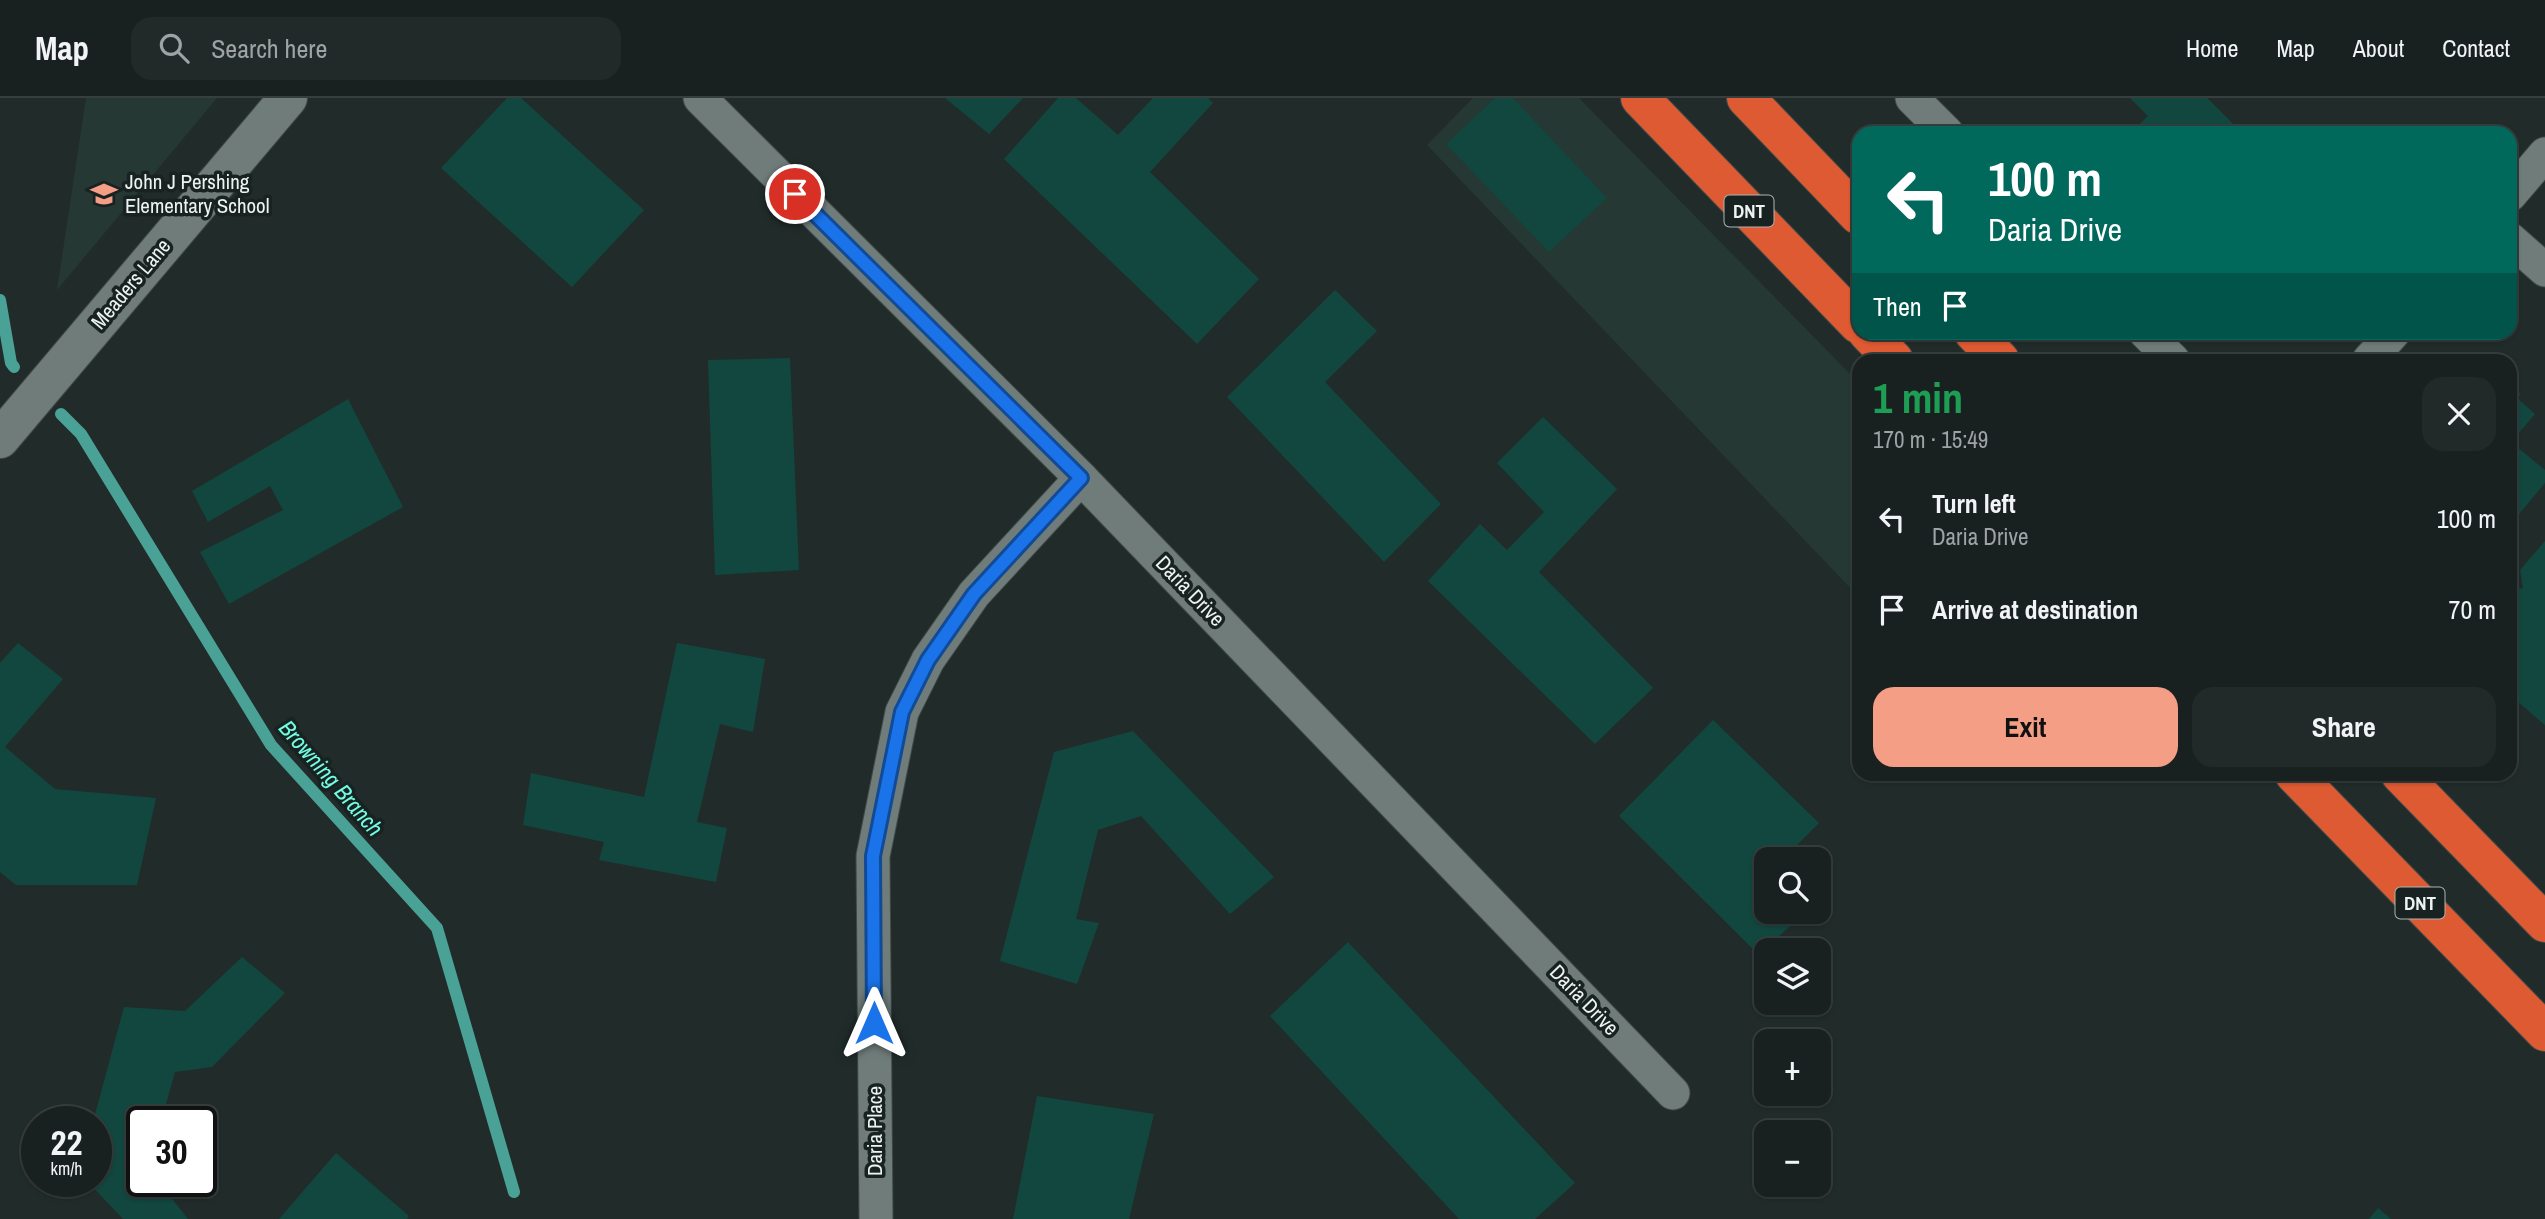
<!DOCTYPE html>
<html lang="en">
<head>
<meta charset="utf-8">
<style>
  body { margin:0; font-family:"Archivo Narrow",sans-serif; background:#222929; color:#f1f3f6; height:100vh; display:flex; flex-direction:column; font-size:26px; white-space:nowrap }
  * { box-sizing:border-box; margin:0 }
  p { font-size:23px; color:#9fa3a5 }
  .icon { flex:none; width:38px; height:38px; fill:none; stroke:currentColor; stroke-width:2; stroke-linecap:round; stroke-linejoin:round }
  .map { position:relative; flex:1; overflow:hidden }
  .sheet { position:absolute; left:1852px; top:256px; width:665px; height:427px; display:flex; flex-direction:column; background:#192120; border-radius:21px; box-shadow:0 2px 5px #0004,0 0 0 2px #373e3e }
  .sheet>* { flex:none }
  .banner { position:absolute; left:1852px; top:28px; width:665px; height:214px; border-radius:21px; box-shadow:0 2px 5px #0004,0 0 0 2px #373e3e; background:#00695c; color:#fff; overflow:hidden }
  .buttons { position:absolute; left:1754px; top:749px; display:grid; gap:14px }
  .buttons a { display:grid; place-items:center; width:77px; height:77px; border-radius:14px; background:#192120; box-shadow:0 2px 5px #0004,0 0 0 2px #373e3e; font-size:35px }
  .speed { position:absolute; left:21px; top:1008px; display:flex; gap:14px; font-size:35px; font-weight:700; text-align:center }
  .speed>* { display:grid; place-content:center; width:91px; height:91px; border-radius:50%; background:#192120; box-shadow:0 2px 5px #0004,0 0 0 2px #373e3e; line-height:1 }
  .speed small { font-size:18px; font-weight:400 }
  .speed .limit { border:4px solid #111; border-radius:10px; background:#fff; color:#111 }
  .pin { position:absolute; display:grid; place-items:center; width:60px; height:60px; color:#fff; margin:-30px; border:4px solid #fff; border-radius:50%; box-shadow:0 2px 7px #0007 }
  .me { position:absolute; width:77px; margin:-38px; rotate:0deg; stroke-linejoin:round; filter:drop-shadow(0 0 5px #0008) }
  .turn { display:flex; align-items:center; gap:24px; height:147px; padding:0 21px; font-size:32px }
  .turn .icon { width:91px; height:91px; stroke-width:2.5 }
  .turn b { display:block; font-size:49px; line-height:60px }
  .then { display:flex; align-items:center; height:66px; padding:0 21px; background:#0003; gap:14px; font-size:26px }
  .round { display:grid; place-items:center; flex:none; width:74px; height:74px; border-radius:21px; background:#222929 }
  .headline { display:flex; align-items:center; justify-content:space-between; height:119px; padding:0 21px }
  h1 { font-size:42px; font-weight:800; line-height:52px; color:#1e9e55 }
  .primary-button { display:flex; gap:14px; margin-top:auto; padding:14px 21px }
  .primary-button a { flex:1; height:80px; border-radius:21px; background:#f49e86; color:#111; font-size:28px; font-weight:800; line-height:80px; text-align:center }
  .primary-button a+a { background:#222929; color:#f1f3f6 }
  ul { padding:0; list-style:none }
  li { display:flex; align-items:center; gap:21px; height:91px; padding:0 21px }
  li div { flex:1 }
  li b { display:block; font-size:26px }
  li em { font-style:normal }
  header { display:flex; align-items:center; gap:42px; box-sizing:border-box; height:98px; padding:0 35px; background:#192120; border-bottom:2px solid #373e3e }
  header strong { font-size:33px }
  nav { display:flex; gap:38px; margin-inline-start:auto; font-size:24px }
  .search { width:490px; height:63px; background:#222929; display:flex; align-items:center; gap:18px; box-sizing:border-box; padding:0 24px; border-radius:21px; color:#9fa3a5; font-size:26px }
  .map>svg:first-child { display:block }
  .built { fill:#253834 }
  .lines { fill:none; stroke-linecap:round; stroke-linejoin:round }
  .stream { stroke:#4aa196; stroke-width:12 }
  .building { fill:#11473f }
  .street-casing { stroke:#404a48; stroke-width:35 }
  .secondary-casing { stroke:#404a48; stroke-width:40 }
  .highway-casing { stroke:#404a48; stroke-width:40 }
  .street { stroke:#6f7c79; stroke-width:33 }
  .secondary { stroke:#6f7c79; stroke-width:38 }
  .highway { stroke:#de5a33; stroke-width:38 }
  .route-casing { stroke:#114b97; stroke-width:18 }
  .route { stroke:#1a73e8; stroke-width:12 }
  .labels { text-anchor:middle; stroke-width:7; stroke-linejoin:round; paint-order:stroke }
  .shield { fill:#182220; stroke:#acb4b2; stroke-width:2 }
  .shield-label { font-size:19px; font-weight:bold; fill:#ecf3f1 }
  .poi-label { font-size:21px; fill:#ecf3f1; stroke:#182220; text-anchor:start }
  .street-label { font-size:21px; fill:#ecf3f1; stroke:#182220 }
  .water-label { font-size:23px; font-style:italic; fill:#72fce4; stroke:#182220 }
</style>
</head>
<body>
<header>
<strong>Map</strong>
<div class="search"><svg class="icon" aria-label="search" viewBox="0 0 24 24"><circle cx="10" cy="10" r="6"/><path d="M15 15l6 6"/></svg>Search here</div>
<nav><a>Home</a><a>Map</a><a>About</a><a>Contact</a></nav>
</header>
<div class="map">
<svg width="2545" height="1121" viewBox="0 0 2545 1121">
  <rect width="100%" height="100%" fill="#212c2a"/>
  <!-- built -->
  <g class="built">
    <path d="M86 0H217L57 192Z"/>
    <path d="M1473 0H1579L1858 284V498L1427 47Z"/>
  </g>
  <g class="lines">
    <!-- stream -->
    <g class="stream">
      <path d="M0 202 11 265 14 269"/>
      <path d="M61 316 81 336 271 647 437 830 514 1094"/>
    </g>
  </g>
  <!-- building -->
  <g class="building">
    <path d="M507 0H521L644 112 572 189 441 70Z"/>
    <path d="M945 0H1023L989 36Z"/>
    <path d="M1058 0H1076L1118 37 1153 0H1208L1213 5 1150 74 1259 181 1197 246 1004 61Z"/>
    <path d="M1495 0H1513L1607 100 1549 154 1446 46Z"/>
    <path d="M2130 0H2207L2242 35H2130L2148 18Z"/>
    <path d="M1335 192 1377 233 1325 284 1441 406 1384 464 1227 299Z"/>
    <path d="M790 260 799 472 715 477 708 262Z"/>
    <path d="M2510 287 2521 296 2517 300 2535 316 2511 344 2545 372V385L2510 427Z"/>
    <path d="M348 301 403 409 229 506 200 454 283 412 270 388 208 424 192 393Z"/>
    <path d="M1543 319 1617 391 1539 474 1653 590 1595 646 1428 483 1480 426 1507 452 1544 414 1497 365Z"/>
    <path d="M2545 443V627L2510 597V555L2519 543H2510V492L2523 490 2520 472Z"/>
    <path d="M18 545 63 581 5 649 55 691 156 700 137 787H16L0 774V565Z"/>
    <path d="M677 545 765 561 753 634 720 626 697 724 727 730 716 784 599 762 604 744 523 727 531 675 644 699Z"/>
    <path d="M1713 622 1819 725 1783 761H1766V814H1805L1759 857 1619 718Z"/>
    <path d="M1133 633 1274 779 1230 816 1141 718 1098 732 1076 821 1099 825 1077 886 1000 863 1054 654Z"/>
    <path d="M1348 844 1575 1085 1535 1121H1459L1270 918Z"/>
    <path d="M242 859 285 895 212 969 175 974 161 1024H142V1083H158L188 1121H123L87 1083H96V1024H93L124 909 185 913Z"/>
    <path d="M1037 998 1154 1016 1129 1121H1013Z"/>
    <path d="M336 1055 409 1118 407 1121H279Z"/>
    <path d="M2378 1110 2391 1121H2369Z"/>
  </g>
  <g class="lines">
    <defs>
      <g id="street">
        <path d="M700 0 1081 380 1673 995"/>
        <path d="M1912 0 1947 35"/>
        <path d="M2510 97 2545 56"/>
        <path d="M2510 141 2545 172"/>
        <path d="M2145 234 2173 262"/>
        <path d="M2369 262 2394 234"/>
        <path d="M876 1121 873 758 902 614 928 562 974 496 1081 380"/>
      </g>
      <path id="secondary" d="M0 341 288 0"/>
      <g id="highway">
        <path d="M1640 0 1858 226"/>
        <path d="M1746 0 1858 117"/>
        <path d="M1867 234 1894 262"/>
        <path d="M1973 234 2000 262"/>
        <path d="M2294 676 2545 934"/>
        <path d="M2400 676 2545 825"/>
      </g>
    </defs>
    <!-- street casing -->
    <use href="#street" class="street-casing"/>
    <!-- secondary casing -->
    <use href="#secondary" class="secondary-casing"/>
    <!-- highway casing -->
    <use href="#highway" class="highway-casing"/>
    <!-- street -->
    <use href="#street" class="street"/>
    <!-- secondary -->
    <use href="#secondary" class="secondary"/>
    <!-- highway -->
    <use href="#highway" class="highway"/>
  </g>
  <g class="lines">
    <defs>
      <path id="route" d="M795 96 1081 380 974 496 928 562 902 614 873 758 874 925"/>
    </defs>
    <!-- route casing -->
    <use href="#route" class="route-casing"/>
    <!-- route -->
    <use href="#route" class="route"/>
  </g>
  <!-- icons -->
  <defs>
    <symbol id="school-bare" viewBox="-9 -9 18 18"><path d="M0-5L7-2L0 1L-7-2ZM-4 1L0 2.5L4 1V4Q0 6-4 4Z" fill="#f49e86" stroke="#182220" stroke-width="2.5" paint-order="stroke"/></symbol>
  </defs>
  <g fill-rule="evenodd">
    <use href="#school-bare" x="85" y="77" width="38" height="38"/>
  </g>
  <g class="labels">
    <!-- shield labels -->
    <g class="shield">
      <rect x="1724.5" y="97.5" width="49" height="31" rx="5"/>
      <rect x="2395.5" y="789.5" width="49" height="31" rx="5"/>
    </g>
    <g class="shield-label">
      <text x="1749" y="120">DNT</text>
      <text x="2420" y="812">DNT</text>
    </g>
    <!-- poi labels -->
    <g class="poi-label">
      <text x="125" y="91">John J Pershing<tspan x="125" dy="24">Elementary School</tspan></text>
    </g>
    <!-- street labels -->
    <g class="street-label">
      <text transform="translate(131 186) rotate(-50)" y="7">Meaders Lane</text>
      <text transform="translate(1190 493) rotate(46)" y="7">Daria Drive</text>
      <text transform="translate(1584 902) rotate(46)" y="7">Daria Drive</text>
      <text transform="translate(875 1033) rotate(-90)" y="7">Daria Place</text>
    </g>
    <!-- water labels -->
    <g class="water-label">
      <text transform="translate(331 680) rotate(49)" y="8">Browning Branch</text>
    </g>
  </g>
</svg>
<div class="buttons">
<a><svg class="icon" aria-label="search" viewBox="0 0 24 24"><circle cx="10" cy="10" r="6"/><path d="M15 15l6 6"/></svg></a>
<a><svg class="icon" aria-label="layers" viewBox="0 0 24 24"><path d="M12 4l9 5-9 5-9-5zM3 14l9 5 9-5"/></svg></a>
<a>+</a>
<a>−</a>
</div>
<div class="speed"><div>22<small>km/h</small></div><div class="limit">30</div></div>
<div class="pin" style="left:795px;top:96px;background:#d93025"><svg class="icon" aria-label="arrive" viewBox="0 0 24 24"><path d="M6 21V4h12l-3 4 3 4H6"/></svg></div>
<svg class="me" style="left:874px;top:925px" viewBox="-20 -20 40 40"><path d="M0-17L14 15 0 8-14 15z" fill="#1a73e8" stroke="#fff" stroke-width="4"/></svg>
<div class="banner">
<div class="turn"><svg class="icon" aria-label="left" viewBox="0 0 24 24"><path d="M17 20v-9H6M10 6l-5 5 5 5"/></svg><div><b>100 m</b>Daria Drive</div></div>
<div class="then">Then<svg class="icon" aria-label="arrive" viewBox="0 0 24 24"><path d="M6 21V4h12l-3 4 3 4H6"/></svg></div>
</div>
<section class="sheet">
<div class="headline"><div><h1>1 min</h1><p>170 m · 15:49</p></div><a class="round"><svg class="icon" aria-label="close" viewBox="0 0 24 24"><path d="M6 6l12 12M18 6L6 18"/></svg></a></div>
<ul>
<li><svg class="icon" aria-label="left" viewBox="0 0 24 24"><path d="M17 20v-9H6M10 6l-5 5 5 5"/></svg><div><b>Turn left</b><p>Daria Drive</p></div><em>100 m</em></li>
<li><svg class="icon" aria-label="arrive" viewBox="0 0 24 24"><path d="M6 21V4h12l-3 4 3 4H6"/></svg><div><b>Arrive at destination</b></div><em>70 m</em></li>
</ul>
<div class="primary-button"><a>Exit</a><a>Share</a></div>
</section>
</div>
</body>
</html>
